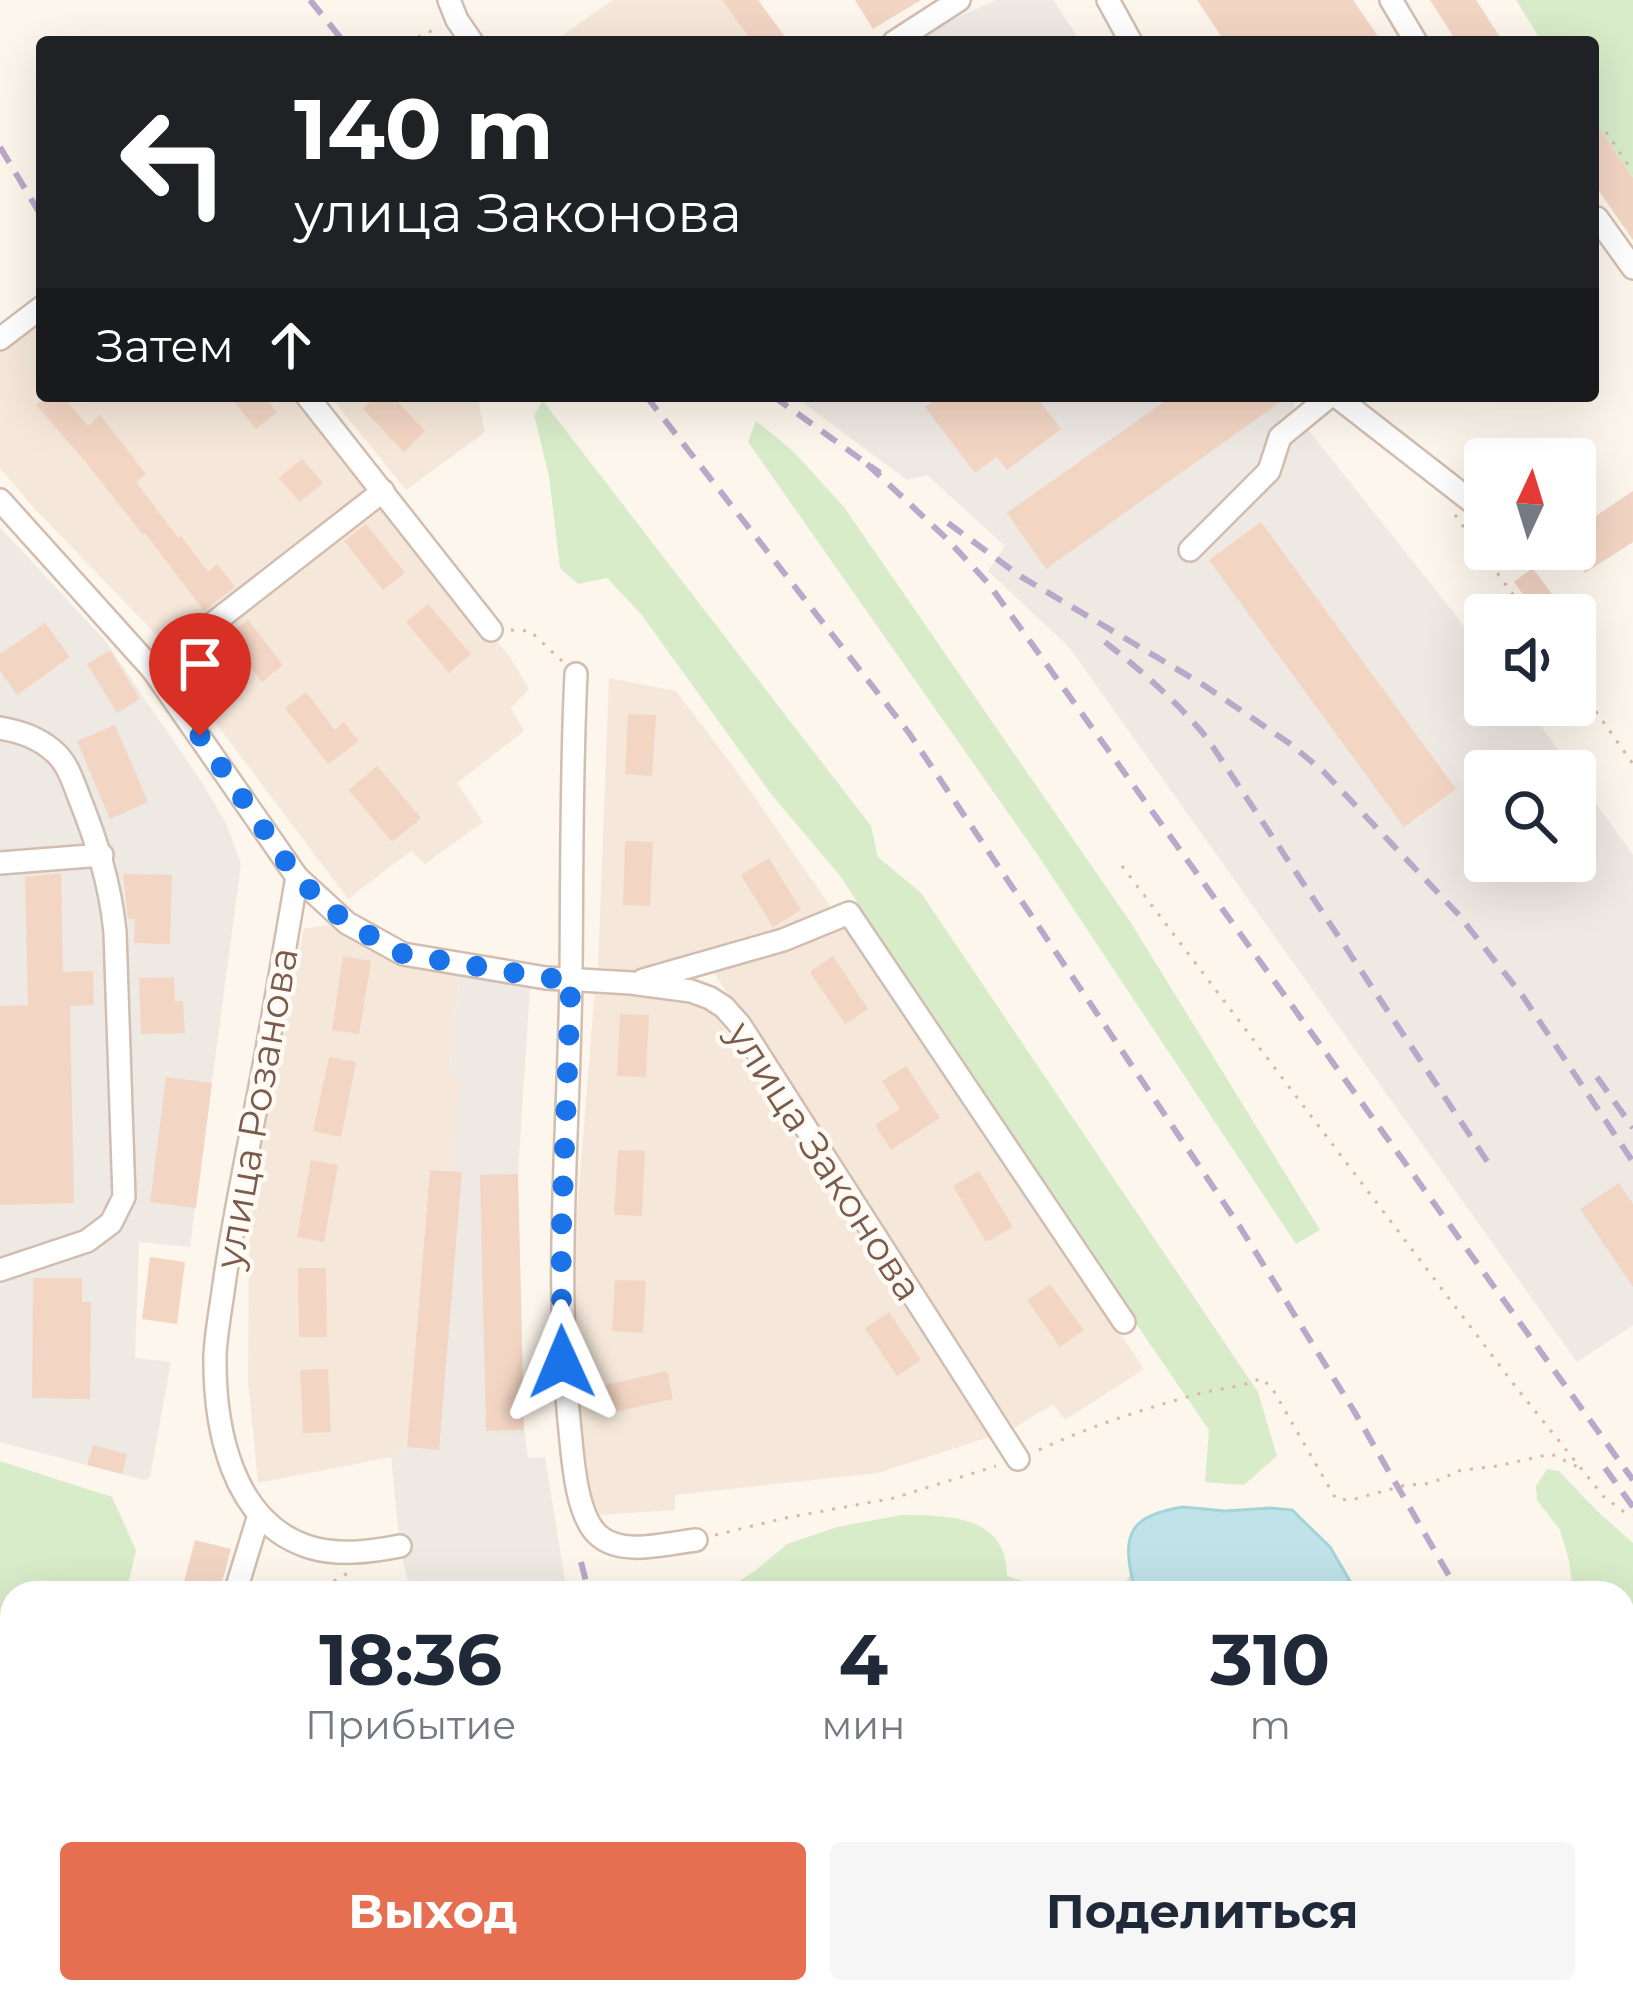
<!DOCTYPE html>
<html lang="ru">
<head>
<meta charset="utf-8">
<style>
  body { margin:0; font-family:Montserrat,sans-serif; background:#f6f6f7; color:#1f2937; height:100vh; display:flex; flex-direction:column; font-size:45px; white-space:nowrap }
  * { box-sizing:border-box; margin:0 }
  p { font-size:39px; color:#747a83 }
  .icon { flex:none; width:66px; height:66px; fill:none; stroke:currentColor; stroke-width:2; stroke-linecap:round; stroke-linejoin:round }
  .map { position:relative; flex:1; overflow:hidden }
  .side { position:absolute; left:0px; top:1581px; width:1635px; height:423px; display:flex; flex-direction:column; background:#fff; border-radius:36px 36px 0 0; box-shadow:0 12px 48px #0002 }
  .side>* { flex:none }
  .banner { position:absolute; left:36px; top:36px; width:1563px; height:366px; border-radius:12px; box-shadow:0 12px 48px #0002; background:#202124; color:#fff; overflow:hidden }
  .needle { width:78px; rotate:4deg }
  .tools { position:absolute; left:1464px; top:438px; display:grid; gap:24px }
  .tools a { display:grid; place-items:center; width:132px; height:132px; border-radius:12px; background:#fff; box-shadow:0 12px 48px #0002; font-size:60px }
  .pin { position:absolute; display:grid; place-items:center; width:102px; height:102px; color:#fff; margin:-123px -51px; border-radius:50% 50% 50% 0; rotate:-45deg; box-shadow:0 0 12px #0007 }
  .pin .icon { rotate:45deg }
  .me { position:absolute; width:132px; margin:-66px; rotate:359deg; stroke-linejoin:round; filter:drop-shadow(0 0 9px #0008) }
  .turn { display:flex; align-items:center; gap:42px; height:252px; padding:0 60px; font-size:54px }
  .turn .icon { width:156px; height:156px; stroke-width:2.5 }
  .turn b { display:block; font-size:84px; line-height:102px }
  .then { display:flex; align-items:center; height:114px; padding:0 60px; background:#0003; gap:24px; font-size:45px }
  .eta { display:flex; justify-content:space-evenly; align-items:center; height:204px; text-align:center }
  .eta b { font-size:72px; font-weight:700; line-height:84px }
  .cta { display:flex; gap:24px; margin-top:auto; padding:24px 60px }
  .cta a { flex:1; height:138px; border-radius:12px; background:#e76f51; color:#fff; font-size:48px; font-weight:700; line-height:138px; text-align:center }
  .cta a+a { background:#f6f6f7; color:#1f2937 }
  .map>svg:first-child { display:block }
  .residential { fill:#f5e8da }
  .industrial { fill:#efe9e4 }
  .green { fill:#d8ecc9 }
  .water { fill:#bfe3e8; stroke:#a5d3da; stroke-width:3 }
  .building { fill:#f3d5c3 }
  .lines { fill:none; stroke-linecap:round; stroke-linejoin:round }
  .minor-casing { stroke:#d1beb0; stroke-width:26 }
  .path { stroke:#d9b8a5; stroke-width:3; stroke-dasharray:3 9; stroke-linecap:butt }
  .minor { stroke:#fff; stroke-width:21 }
  .rail { stroke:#b9a8c9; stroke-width:6; stroke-dasharray:18 12; stroke-linecap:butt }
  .route { stroke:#1a73e8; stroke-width:21; stroke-dasharray:0 37.8 }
  .labels { text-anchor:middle; stroke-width:9; stroke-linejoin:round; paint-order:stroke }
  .street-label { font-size:39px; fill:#7a5c4d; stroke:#fffaf3 }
</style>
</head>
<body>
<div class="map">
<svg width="1633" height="2002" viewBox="0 0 1633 2002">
  <rect width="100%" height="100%" fill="#fdf6ec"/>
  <!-- residential -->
  <g class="residential">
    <path d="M613 0H722L751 41 553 42Z"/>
    <path d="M42 315V396H290L370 493 170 649 33 507 0 468V348Z"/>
    <path d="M330 396H477L485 432 406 490Z"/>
    <path d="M380 506 438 576 508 654 529 689 511 708 524 731 457 783 483 822 425 864 411 851 348 899 172 665Z"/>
    <path d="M609 678 676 691 735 769 835 913 643 972 598 968Z"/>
    <path d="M844 923 1144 1369 1065 1420 1053 1404 1014 1428 712 970Z"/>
    <path d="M333 925 460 973 449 1072 462 1076 452 1171 430 1170 407 1447 391 1457 258 1483 248 1380 249 1246 256 1168 304 928Z"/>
    <path d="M596 974 706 1001 993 1436 878 1473 675 1495V1510L599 1515 581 1476 571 1376 575 1238Z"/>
    <path d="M0 1740 12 1743V1809L1 1845 12 1867V1902L0 1911Z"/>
    <path d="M28 1992H191L188 2002H25Z"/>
  </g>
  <!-- industrial -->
  <g class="industrial">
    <path d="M996 0H1053L1081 42H916L929 30Z"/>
    <path d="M794 396H1295L1294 412 1485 652V705H1526L1573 771H1485V861H1575V774L1633 855V1325L1577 1362 1069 647 988 571 1005 546 927 475 907 480Z"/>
    <path d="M0 527 106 642 203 784 226 823 241 864 190 1247 139 1242 135 1358 171 1362 150 1477 144 1480 0 1442Z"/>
    <path d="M460 973 530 986 518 1174 524 1430 528 1458 545 1457 567 1593H410L400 1546 391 1457 407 1447 430 1170 452 1171 461 1077 449 1073Z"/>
    <path d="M248 1992H704L709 2002H245Z"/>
    <path d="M1124 1992H1517L1521 2002H1034Z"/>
  </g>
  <!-- green -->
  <g class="green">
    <path d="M1516 0H1633V178L1593 121V42H1542Z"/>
    <path d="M543 401 871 826 878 857 921 893 1258 1392 1277 1456 1244 1485 1205 1482 1209 1430 990 1111 841 877 771 794 641 614 607 578 578 584 560 568 549 476 534 415Z"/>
    <path d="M756 421 793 451 844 507 1131 923 1320 1230 1296 1244 1039 857 748 442Z"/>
    <path d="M0 1461 112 1497 136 1550 126 1593H12V1681L0 1675Z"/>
    <path d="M1547 1469 1559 1471 1596 1510 1633 1543V1821L1623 1801V1593H1573L1569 1560 1560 1530 1537 1500 1536 1486Z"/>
    <path d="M901 1515C948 1515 1007 1515 1007 1576L1023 1581 1123 1587 1131 1573 1134 1586 1156 1593H720L755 1571 787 1544 837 1527Z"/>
  </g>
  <!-- water -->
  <path class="water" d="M1183 1507 1225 1511 1270 1508 1292 1510 1330 1547 1357 1593H1156L1134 1586C1121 1534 1129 1516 1183 1507Z"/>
  <!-- building -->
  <g class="building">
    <path d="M722 0H758L789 42H752Z"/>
    <path d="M855 0H921L873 29Z"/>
    <path d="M1197 0H1353L1382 42H1225Z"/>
    <path d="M1430 0H1476L1503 42H1457Z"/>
    <path d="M1593 120 1633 178V240L1593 182Z"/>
    <path d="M46 396H62L88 426 100 415 146 474 136 482 178 538 181 536 208 572 217 564 235 587 204 611 145 533 143 535 85 461 36 405Z"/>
    <path d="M230 396H264L277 412 256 429Z"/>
    <path d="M376 396H392L425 431 404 452 363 409Z"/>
    <path d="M940 396H1036L1061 429 1007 470 997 457 975 473 925 407Z"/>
    <path d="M1172 396H1289L1046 569 1007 513Z"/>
    <path d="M302 459 323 483 300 502 279 478Z"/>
    <path d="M1633 491V542L1585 573 1569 549H1575V530Z"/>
    <path d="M1261 522 1456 789 1404 827 1209 560Z"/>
    <path d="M366 524 405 573 383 590 344 541Z"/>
    <path d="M1531 569H1533L1568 615H1538L1514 582Z"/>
    <path d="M428 604 471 654 449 673 406 622Z"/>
    <path d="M248 620 283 665 262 682 227 636Z"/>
    <path d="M45 623 70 657 17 695 0 671V654Z"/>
    <path d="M110 650 140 699 117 713 87 664Z"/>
    <path d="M306 692 335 730 344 722 359 741 328 764 285 708Z"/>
    <path d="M628 714 656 715 652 776 625 774Z"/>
    <path d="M115 725 148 802 110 819 77 741Z"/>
    <path d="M377 766 421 818 392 842 349 790Z"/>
    <path d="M625 841 653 842 650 906 623 905Z"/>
    <path d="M769 858 801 910 773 927 741 875Z"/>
    <path d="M61 873 63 972 93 971 94 1005 70 1006 74 1203 0 1205V1006L28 1005 25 877Z"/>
    <path d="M123 874 172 875 170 944 134 943 135 919H128Z"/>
    <path d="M343 956 371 961 359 1034 332 1030Z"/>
    <path d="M833 956 868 1009 845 1024 810 972Z"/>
    <path d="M174 977 175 1001H183L185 1033 141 1034 139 978Z"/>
    <path d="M620 1014 649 1015 646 1077 617 1076Z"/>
    <path d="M329 1057 356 1062 341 1137 313 1131Z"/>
    <path d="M906 1066 940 1118 891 1150 875 1125 900 1109 882 1081Z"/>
    <path d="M166 1077 212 1083 196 1208 150 1202Z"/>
    <path d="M618 1150 645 1151 642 1216 614 1215Z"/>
    <path d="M311 1160 338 1165 324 1242 297 1237Z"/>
    <path d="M430 1170 462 1172 439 1450 407 1447Z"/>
    <path d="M979 1171 1013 1227 986 1242 953 1186Z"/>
    <path d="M518 1174 524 1430 486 1431 480 1175Z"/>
    <path d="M1619 1183 1633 1204V1287L1580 1209Z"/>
    <path d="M150 1257 185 1262 177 1324 142 1319Z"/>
    <path d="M298 1268H326L327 1337H299Z"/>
    <path d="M33 1278H82V1302H91L90 1399 32 1398Z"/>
    <path d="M615 1280 646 1281 643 1333 612 1331Z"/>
    <path d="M1050 1284 1084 1330 1060 1347 1027 1300Z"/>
    <path d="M889 1312 921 1360 897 1376 865 1328Z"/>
    <path d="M328 1369 331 1432 303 1433 300 1370Z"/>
    <path d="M667 1371 673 1399 609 1413 602 1386Z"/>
    <path d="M93 1445 127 1454 122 1474 87 1465Z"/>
    <path d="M195 1540 231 1549 219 1593H181Z"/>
  </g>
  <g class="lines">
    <defs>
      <g id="minor">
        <path d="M449 0 457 20 472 42"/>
        <path d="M1108 0 1131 42"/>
        <path d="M1391 0 1416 42"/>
        <path d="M894 42 959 0"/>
        <path d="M1593 221 1597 218 1633 268"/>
        <path d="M0 339 42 307"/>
        <path d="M307 396 491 630"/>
        <path d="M1336 396 1485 512"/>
        <path d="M0 500 153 670 297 877C283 956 271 1034 255 1112 244 1172 231 1231 223 1292 220 1313 216 1334 215 1355 214 1426 231 1522 309 1547 338 1556 370 1552 400 1546"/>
        <path d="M1529 549 1534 554"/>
        <path d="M1190 550 1269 471 1280 437 1330 396"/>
        <path d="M153 670 383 491"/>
        <path d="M576 674C571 775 572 875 571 975 569 1130 554 1275 570 1431 573 1459 576 1515 598 1535 622 1557 667 1543 696 1540"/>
        <path d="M0 728C18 731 37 737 51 749 67 761 72 779 79 797 97 842 110 883 115 932L124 1197 111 1223 87 1241 0 1270"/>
        <path d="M0 863 102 855"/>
        <path d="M297 877 347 923 403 954 546 978 631 983 691 991 710 998 724 1007 740 1025 1018 1459"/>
        <path d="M643 980 783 940 849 913 1124 1322"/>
        <path d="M235 1593 259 1515"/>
        <path d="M0 1725 12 1731"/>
        <path d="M0 1998 12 1983"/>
        <path d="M212 2002 215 1992"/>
      </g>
    </defs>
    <!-- minor casing -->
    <use href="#minor" class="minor-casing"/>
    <!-- path -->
    <g class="path">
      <path d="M407 42 438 28"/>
      <path d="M1606 132 1633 172"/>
      <path d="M1455 515 1528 615"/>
      <path d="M511 630 530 631 562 661"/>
      <path d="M1575 682 1633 764"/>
      <path d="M1122 866 1519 1391 1604 1497 1623 1511 1633 1514"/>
      <path d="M1039 1450C1091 1426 1143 1409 1198 1394 1220 1388 1241 1388 1261 1378L1272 1388 1336 1499 1351 1500 1406 1485 1425 1484 1445 1478 1456 1471 1497 1466 1551 1454 1580 1468"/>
      <path d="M715 1535 785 1518 894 1498 996 1466"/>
      <path d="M313 1593 348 1573"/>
    </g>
    <!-- minor -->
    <use href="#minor" class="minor"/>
    <!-- rail -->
    <g class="rail">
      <path d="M310 0 344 42"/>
      <path d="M0 147 42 217"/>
      <path d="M646 396 909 733 1240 1227 1354 1411 1459 1593"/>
      <path d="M773 396 880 473"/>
      <path d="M867 464 946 538 988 583 1633 1480"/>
      <path d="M948 523 1020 576 1202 684 1289 743 1323 771 1458 914 1487 951 1522 995 1633 1162"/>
      <path d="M1105 642C1143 672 1176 701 1207 738L1491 1167"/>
      <path d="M1597 1077 1633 1128"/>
      <path d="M1605 1468 1633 1507"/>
      <path d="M581 1562 589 1593"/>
      <path d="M1623 1910 1633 1930"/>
      <path d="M1623 1948 1633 1968"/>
      <path d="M645 1992 647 2002"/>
      <path d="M745 1992 751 2002"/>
    </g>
  </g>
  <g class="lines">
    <!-- route -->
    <path class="route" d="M200 736 297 878 347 923 403 954 546 978 571 979 561 1239 562 1362"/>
  </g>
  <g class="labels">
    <!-- street labels -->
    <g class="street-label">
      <text transform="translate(256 1108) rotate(-80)" y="14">улица Розанова</text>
      <text transform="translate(825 1161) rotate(57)" y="14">улица Законова</text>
    </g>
  </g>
</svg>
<div class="tools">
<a><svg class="needle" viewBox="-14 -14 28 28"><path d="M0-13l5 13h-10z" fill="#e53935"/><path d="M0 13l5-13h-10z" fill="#747a83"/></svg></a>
<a><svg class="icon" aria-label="sound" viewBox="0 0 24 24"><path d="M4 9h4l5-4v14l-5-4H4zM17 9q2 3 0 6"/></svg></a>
<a><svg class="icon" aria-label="search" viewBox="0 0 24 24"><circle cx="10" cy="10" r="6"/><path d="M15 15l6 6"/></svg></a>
</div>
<div class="pin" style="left:200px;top:736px;background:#d93025"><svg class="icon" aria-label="arrive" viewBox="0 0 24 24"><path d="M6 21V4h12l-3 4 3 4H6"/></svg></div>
<svg class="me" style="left:562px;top:1362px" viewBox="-20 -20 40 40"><path d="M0-17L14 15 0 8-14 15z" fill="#1a73e8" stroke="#fff" stroke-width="4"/></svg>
<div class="banner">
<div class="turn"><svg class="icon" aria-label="left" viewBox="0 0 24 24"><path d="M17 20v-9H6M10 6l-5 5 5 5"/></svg><div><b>140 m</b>улица Законова</div></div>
<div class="then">Затем<svg class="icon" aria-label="ahead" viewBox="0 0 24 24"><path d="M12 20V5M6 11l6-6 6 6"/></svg></div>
</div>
<section class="side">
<div class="eta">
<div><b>18:36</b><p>Прибытие</p></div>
<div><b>4</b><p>мин</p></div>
<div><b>310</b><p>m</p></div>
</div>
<div class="cta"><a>Выход</a><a>Поделиться</a></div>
</section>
</div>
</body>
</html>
